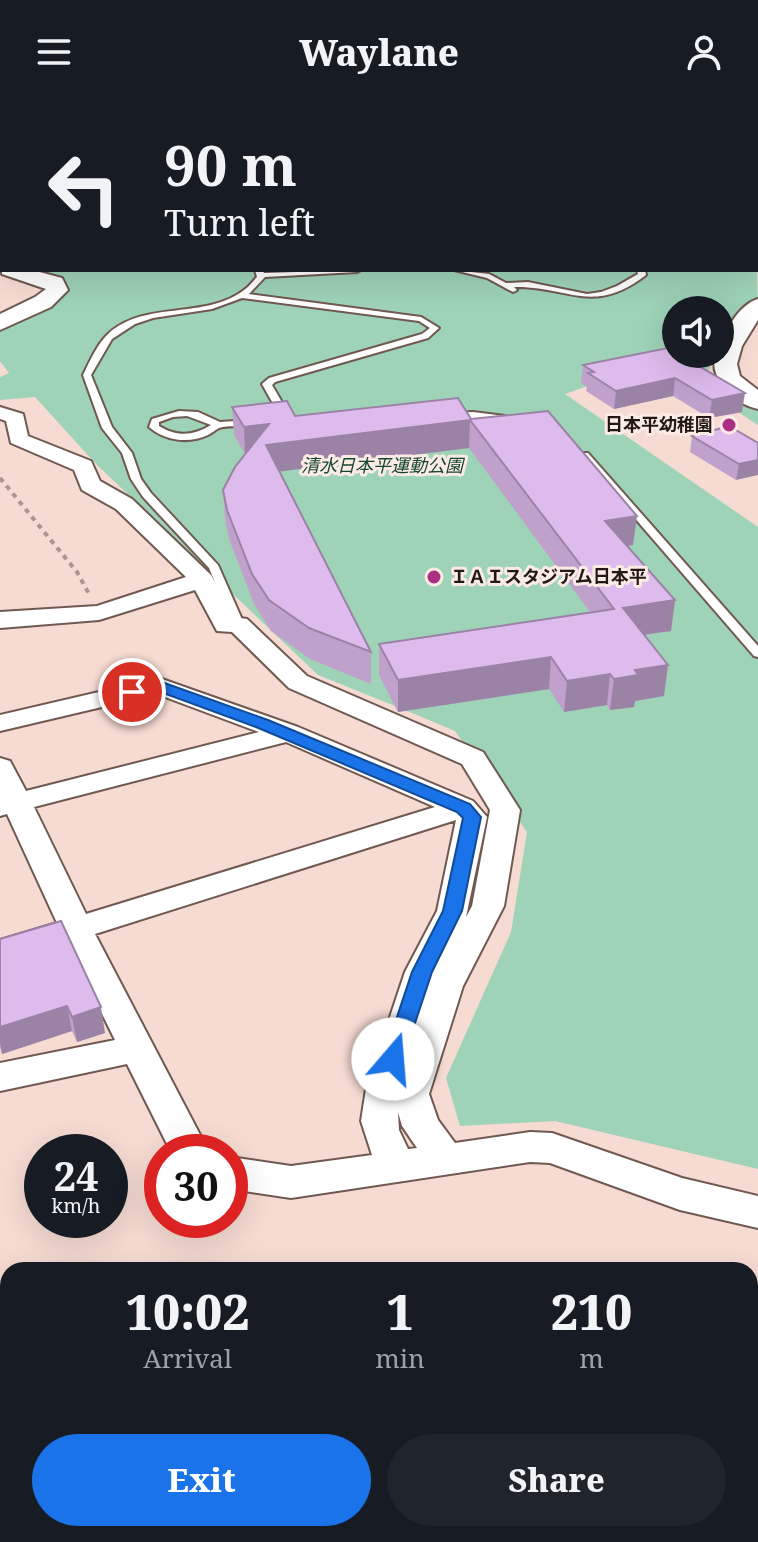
<!DOCTYPE html>
<html lang="en">
<head>
<meta charset="utf-8">
<style>
  body { margin:0; font-family:"Noto Serif","Noto Sans JP",serif; background:#20242c; color:#f1f3f6; height:100vh; display:flex; flex-direction:column; font-size:30px; white-space:nowrap }
  * { box-sizing:border-box; margin:0 }
  p { font-size:26px; color:#9ea1a6 }
  .icon { flex:none; width:44px; height:44px; fill:none; stroke:currentColor; stroke-width:2; stroke-linecap:round; stroke-linejoin:round }
  .map { position:relative; flex:1; overflow:hidden }
  .sheet { position:absolute; left:0px; top:1158px; width:758px; height:280px; display:flex; flex-direction:column; background:#171b24; border-radius:24px 24px 0 0; box-shadow:0 8px 32px #0002 }
  .sheet>* { flex:none }
  .hud { position:absolute; left:0px; top:0px; width:758px; height:168px; box-shadow:0 8px 32px #0002; background:#171b24; color:#f1f3f6; overflow:hidden }
  .tools { position:absolute; left:662px; top:192px; display:grid; gap:16px }
  .tools a { display:grid; place-items:center; width:72px; height:72px; border-radius:50%; background:#171b24; box-shadow:0 8px 32px #0002; font-size:40px }
  .speed { position:absolute; left:24px; top:1030px; display:flex; gap:16px; font-size:40px; font-weight:700; text-align:center }
  .speed>* { display:grid; place-content:center; width:104px; height:104px; border-radius:50%; background:#171b24; box-shadow:0 8px 32px #0002; line-height:1 }
  .speed small { font-size:20px; font-weight:400 }
  .speed .limit { border:12px solid #d22; background:#fff; color:#111 }
  .pin { position:absolute; display:grid; place-items:center; width:68px; height:68px; color:#fff; margin:-34px; border:4px solid #fff; border-radius:50%; box-shadow:0 2px 8px #0007 }
  .me { position:absolute; width:88px; margin:-44px; rotate:18deg; stroke-linejoin:round; filter:drop-shadow(0 0 6px #0008) }
  .turn { display:flex; align-items:center; gap:28px; height:168px; padding:0 32px; font-size:36px }
  .turn .icon { width:104px; height:104px; stroke-width:2.5 }
  .turn b { display:block; font-size:56px; line-height:68px }
  .eta { display:flex; justify-content:space-evenly; align-items:center; height:136px; text-align:center }
  .eta b { font-size:48px; font-weight:800; line-height:56px }
  .primary-button { display:flex; gap:16px; margin-top:auto; padding:16px 32px }
  .primary-button a { flex:1; height:92px; border-radius:48px; background:#1a73e8; color:#fff; font-size:32px; font-weight:800; line-height:92px; text-align:center }
  .primary-button a+a { background:#20242c; color:#f1f3f6 }
  header { display:flex; justify-content:space-between; align-items:center; height:104px; padding:0 32px; background:#171b24; font-size:36px; font-weight:800 }
  .map>svg:first-child { display:block }
  .green { fill:#9ed3b8 }
  .lines { fill:none; stroke-linecap:round; stroke-linejoin:round }
  .service-casing { stroke:#705951; stroke-width:4 }
  .minor-casing { stroke:#705951; stroke-width:4 }
  .tertiary-casing { stroke:#705951; stroke-width:4 }
  .path-far1 { stroke:#aa958f; stroke-width:2; stroke-dasharray:3 3; stroke-linecap:butt }
  .path { stroke:#aa958f; stroke-width:4; stroke-dasharray:5 5; stroke-linecap:butt }
  .service { fill:#fff; fill-rule:evenodd }
  .minor { fill:#fff; fill-rule:evenodd }
  .tertiary { fill:#fff; fill-rule:evenodd }
  .wall { fill:#bfa1cc }
  .shaded-wall { fill:#9b83a6 }
  .building { fill:#debbed; stroke:#9b83a6; stroke-width:2 }
  .route { fill:#1a73e8; stroke:#114b97; stroke-width:2 }
  .poi-dot { fill:#ab2f82; stroke:#fcebe5; stroke-width:3 }
  .labels { text-anchor:middle; stroke-width:6; stroke-linejoin:round; paint-order:stroke }
  .far-poi-label { font-size:18px; font-weight:bold; fill:#221916; stroke:#fcebe5; text-anchor:end }
  .far-park-label { font-size:18px; font-style:italic; fill:#134631; stroke:#fcebe5 }
</style>
</head>
<body>
<header><svg class="icon" aria-label="menu" viewBox="0 0 24 24"><path d="M4 6h16M4 12h16M4 18h16"/></svg>Waylane<svg class="icon" aria-label="person" viewBox="0 0 24 24"><circle cx="12" cy="8" r="4"/><path d="M4 21q1-7 8-7t8 7"/></svg></header>
<div class="map">
<svg width="758" height="1438" viewBox="0 0 758 1438">
  <rect width="100%" height="100%" fill="#f6dbd2"/>
  <!-- green -->
  <path class="green" d="M756 145 758 200 720 237V206H676V250H716L708 268 758 304V321L709 289 666 254 565 290 758 423V1065L555 1017 460 1022 446 974 511 828 527 728 455 627 405 606 398 608 395 602 318 571 96 360 35 293 0 296V273L9 269 0 257V223L61 191 21 166H756Z"/>
  <g class="lines">
    <defs>
      <g id="service">
        <path d="M255 166H263L264 169 361 166 357 168 265 173 249 190 421 213 439 224 428 234 275 278 272 281 290 312 285 315 280 312 262 280 269 274 422 230 430 224 419 217 242 194 212 205 153 214 135 220 112 235 91 271 112 323 132 349 141 375 151 389 218 461 244 520 238 524 232 520 209 464 143 393 131 375 122 349 102 324 83 271C90 257 97 240 109 229 147 196 205 216 244 186 249 183 253 177 257 173Z"/>
        <path d="M454 166 489 170 506 179 528 178 587 190 601 188 617 182 638 170 637 166H645L646 171C593 212 569 182 514 183L517 186 513 188 487 174Z"/>
        <path d="M179 307 198 308 220 318 251 316 256 319C245 325 231 320 219 324 215 326 212 329 208 331 189 340 165 337 149 323L152 315ZM187 312 211 321C193 332 177 333 159 322V318L173 313Z"/>
        <path d="M473 308 505 312 510 315 505 318 473 314 450 315 445 312 450 309Z"/>
        <path d="M582 349H588L758 542V553L754 552 582 353Z"/>
      </g>
      <g id="minor">
        <path d="M758 136V146L756 147V137Z"/>
        <path d="M0 303 23 310 28 332 91 357 100 377 132 395 211 471 234 513 247 515 307 572 483 648 520 706 504 802 463 882 429 990 438 1016 455 1039 530 1028 552 1029 682 1074 758 1092V1124L680 1106 550 1059 530 1058 291 1094 230 1085V1053L291 1062 372 1051 361 1017 366 985 405 868 437 807 456 716 95 830 209 1048H171L127 960 0 987V959L115 936 67 839 0 860V836L57 819 7 710 0 712V654L10 657 26 687 259 628 157 590 0 627V611L159 574 298 623 473 697 487 713 466 813 472 802 490 706 462 660 289 584 232 528 217 527 195 486 99 516 0 524V508L97 502 186 473 116 405 82 386 74 366 11 339 6 317 0 315ZM286 638 435 703 86 810 34 703ZM398 1008 402 1022 417 1044 408 1045 399 1026Z"/>
      </g>
      <g id="tertiary">
        <path d="M538 0H555L556 2H539Z"/>
        <rect x="756" y="128" width="2" height="12"/>
        <path d="M2 161V166H32L62 174 68 186 51 203 0 226V210L35 193 46 185 2 170Z"/>
        <path d="M758 195V216L742 242 737 260 740 272 758 286V305C734 300 709 276 715 250H720C720 232 739 200 758 195Z"/>
      </g>
    </defs>
    <!-- service casing -->
    <use href="#service" class="service-casing"/>
    <!-- minor casing -->
    <use href="#minor" class="minor-casing"/>
    <!-- tertiary casing -->
    <use href="#tertiary" class="tertiary-casing"/>
    <!-- path-far1 -->
    <path class="path-far1" d="M727 2 758 1"/>
    <!-- path -->
    <path class="path" d="M0 374 77 468 89 490"/>
    <!-- service -->
    <use href="#service" class="service"/>
    <!-- minor -->
    <use href="#minor" class="minor"/>
    <!-- tertiary -->
    <use href="#tertiary" class="tertiary"/>
  </g>
  <!-- wall -->
  <g class="wall">
    <path d="M668 244 742 308 709 314 673 292 614 305 586 287 587 283 581 279 583 261Z"/>
    <path d="M232 303 295 312 471 315 633 441 628 442 675 496 671 527 644 531 664 592 635 597 634 603 610 606 607 601 564 608 549 585 398 608 379 571V540L590 508 469 344 279 367 371 548V580L310 555 271 527 254 500 229 435 225 415 223 386 245 350 234 331Z"/>
    <path d="M692 332 758 339 736 376 690 348Z"/>
    <path d="M0 835 105 929 77 938 72 927 2 950 0 943Z"/>
  </g>
  <!-- shaded-wall -->
  <g class="shaded-wall">
    <path d="M675 274 673 292 614 305 616 287Z"/>
    <path d="M745 289 742 308 709 314 712 296Z"/>
    <path d="M470 316 469 344 268 369 245 351 244 323 269 320Z"/>
    <path d="M758 356V371L736 376 739 360Z"/>
    <path d="M637 412 633 441 602 446 605 417Z"/>
    <path d="M675 496 671 527 619 534 623 504Z"/>
    <path d="M551 553 549 585 398 608V576Z"/>
    <path d="M668 561 664 592 635 597 634 603 610 606 614 575 635 566Z"/>
    <path d="M610 570 607 601 564 608 567 577Z"/>
    <path d="M67 902 72 927 2 950 0 939V923Z"/>
    <path d="M101 903 105 929 77 938 72 913Z"/>
  </g>
  <!-- building -->
  <g class="building">
    <path d="M668 244 676 249V250H678L745 289 712 296 675 274 616 287 588 269 594 268 583 261Z"/>
    <path d="M458 294 471 315 548 307 637 412 605 417 675 496 623 504 668 561 635 566 638 571 614 575 610 570 567 577 551 553 398 576 379 540 614 505 470 316 266 341 371 548 309 524 269 496 252 470 227 406 223 386 235 363 269 320 244 323 232 303 287 297 295 312Z"/>
    <path d="M729 322 758 339V356L739 360 692 332Z"/>
    <path d="M61 817 101 903 72 913 67 902 0 923V835Z"/>
  </g>
  <!-- route -->
  <path class="route" d="M159 577 268 616 470 700 481 713 462 807 432 868 401 961H386L383 955 412 868 443 807 463 714 457 708 256 623 158 587 132 593 124 588 126 584Z"/>
  <!-- markers -->
  <g class="poi-dot">
    <circle cx="729" cy="321" r="8"/>
    <circle cx="434" cy="473" r="8"/>
  </g>
  <g class="labels">
    <!-- far-poi labels -->
    <g class="far-poi-label">
      <text x="713" y="327">日本平幼稚園</text>
      <text x="450" y="479" text-anchor="start">ＩＡＩスタジアム日本平</text>
    </g>
    <!-- far-park labels -->
    <g class="far-park-label">
      <text x="382" y="368">清水日本平運動公園</text>
    </g>
  </g>
</svg>
<div class="tools">
<a><svg class="icon" aria-label="sound" viewBox="0 0 24 24"><path d="M4 9h4l5-4v14l-5-4H4zM17 9q2 3 0 6"/></svg></a>
</div>
<div class="speed"><div>24<small>km/h</small></div><div class="limit">30</div></div>
<div class="pin" style="left:132px;top:588px;background:#d93025"><svg class="icon" aria-label="arrive" viewBox="0 0 24 24"><path d="M6 21V4h12l-3 4 3 4H6"/></svg></div>
<svg class="me" style="left:393px;top:955px" viewBox="-20 -20 40 40"><circle r="19" fill="#fff"/><path d="M0-13L10 11 0 6-10 11z" fill="#1a73e8"/></svg>
<div class="hud">
<div class="turn"><svg class="icon" aria-label="left" viewBox="0 0 24 24"><path d="M17 20v-9H6M10 6l-5 5 5 5"/></svg><div><b>90 m</b>Turn left</div></div>
</div>
<section class="sheet">
<div class="eta">
<div><b>10:02</b><p>Arrival</p></div>
<div><b>1</b><p>min</p></div>
<div><b>210</b><p>m</p></div>
</div>
<div class="primary-button"><a>Exit</a><a>Share</a></div>
</section>
</div>
</body>
</html>
